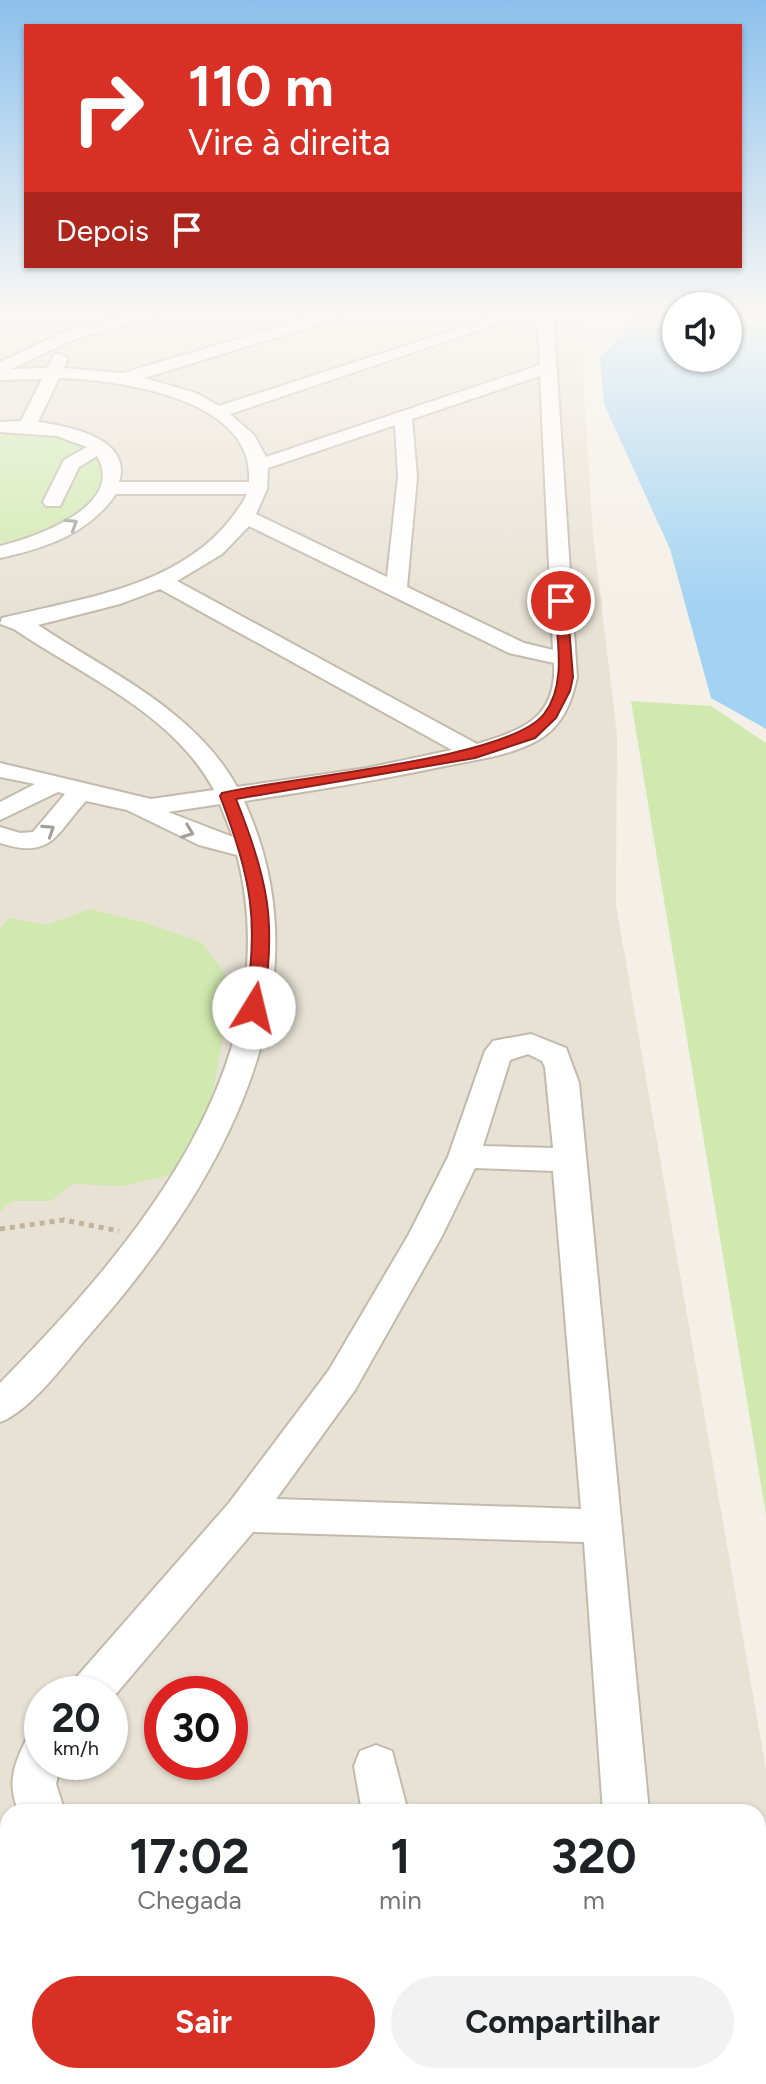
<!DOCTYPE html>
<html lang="pt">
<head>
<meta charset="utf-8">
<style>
  body { margin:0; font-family:Figtree,sans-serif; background:#f2f2f2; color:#202124; height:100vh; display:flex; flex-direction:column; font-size:30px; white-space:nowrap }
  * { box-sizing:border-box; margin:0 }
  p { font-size:26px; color:#757577 }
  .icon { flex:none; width:44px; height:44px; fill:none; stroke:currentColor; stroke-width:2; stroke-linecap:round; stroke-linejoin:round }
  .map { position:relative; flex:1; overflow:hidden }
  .drawer { position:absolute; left:0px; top:1804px; width:766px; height:280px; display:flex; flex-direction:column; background:#fff; border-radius:24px 24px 0 0; box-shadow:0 2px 6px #0004 }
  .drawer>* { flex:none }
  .top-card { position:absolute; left:24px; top:24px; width:718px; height:244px; border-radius:0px; box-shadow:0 2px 6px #0004; background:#d93025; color:#fff; overflow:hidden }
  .controls { position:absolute; left:662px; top:292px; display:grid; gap:16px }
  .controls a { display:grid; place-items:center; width:80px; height:80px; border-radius:50%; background:#fff; box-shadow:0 2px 6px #0004; font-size:40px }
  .speed { position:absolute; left:24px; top:1676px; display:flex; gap:16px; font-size:40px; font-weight:700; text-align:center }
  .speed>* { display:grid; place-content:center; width:104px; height:104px; border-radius:50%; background:#fff; box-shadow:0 2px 6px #0004; line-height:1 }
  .speed small { font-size:20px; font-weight:400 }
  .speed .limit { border:12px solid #d22; background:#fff; color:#111 }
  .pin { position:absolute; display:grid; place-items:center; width:68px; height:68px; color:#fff; margin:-34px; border:4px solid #fff; border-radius:50%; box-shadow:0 2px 8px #0007 }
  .me { position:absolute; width:88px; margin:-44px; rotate:9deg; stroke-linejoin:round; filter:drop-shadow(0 0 6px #0008) }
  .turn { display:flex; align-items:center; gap:28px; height:168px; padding:0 32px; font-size:36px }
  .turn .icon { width:104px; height:104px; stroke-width:2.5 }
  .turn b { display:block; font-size:56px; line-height:68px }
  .then { display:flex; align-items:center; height:76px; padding:0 32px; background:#0003; gap:16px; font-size:30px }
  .eta { display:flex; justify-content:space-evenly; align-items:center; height:136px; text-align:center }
  .eta b { font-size:48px; font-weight:700; line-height:56px }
  .action { display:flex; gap:16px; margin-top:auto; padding:16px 32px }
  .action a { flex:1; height:92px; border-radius:48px; background:#d93025; color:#fff; font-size:32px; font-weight:700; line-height:92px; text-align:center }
  .action a+a { background:#f2f2f2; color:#202124 }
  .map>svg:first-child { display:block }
  .residential { fill:#e8e2d5; fill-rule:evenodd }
  .green { fill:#d0e9af }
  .water { fill:#a2d3f2 }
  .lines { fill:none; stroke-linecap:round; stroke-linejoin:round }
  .minor-casing { stroke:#c3baac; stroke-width:4 }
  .path { stroke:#c2b39a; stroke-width:5; stroke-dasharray:5 5; stroke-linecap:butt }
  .minor { fill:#fff; fill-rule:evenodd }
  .oneway { stroke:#a3a09a }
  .route { fill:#d93025; stroke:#8d1f18; stroke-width:2 }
</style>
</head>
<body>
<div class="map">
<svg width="766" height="2084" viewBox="0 0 766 2084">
  <rect width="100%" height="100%" fill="#f4f0e7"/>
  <!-- residential -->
  <path class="residential" d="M0 313H579L593 534 617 735 616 905 766 1770V2084H0ZM42 1694H110V1762H42ZM162 1694H230V1762H162ZM8 1812H758V2076H8Z"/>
  <!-- green -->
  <g class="green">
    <path d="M34 430C48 433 64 435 77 440 88 445 99 455 101 467 111 513 33 538 0 544V431Z"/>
    <path d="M631 701 711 706 766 743V1515Z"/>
    <path d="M90 909 146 923 202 943 221 968 232 992 211 1100 176 1174 120 1186 72 1184 51 1201H12L0 1211V927L10 918 47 925Z"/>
  </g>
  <!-- water -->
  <path class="water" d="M625 313H676V358H728V313H766V729L711 698 670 549 604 404 600 358 629 327Z"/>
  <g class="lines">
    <defs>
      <g id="minor">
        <path d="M144 313H171L77 338 11 369 47 368 54 355 60 354 68 359 64 368 123 373 325 313H348L346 316 144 378 196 393 219 406 507 313H530L230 414 254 435 266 457 540 365 537 313H553L577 677C572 701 563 725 540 739 514 755 475 760 445 766 379 780 312 791 244 801 333 994 217 1190 90 1334 68 1359 30 1412 0 1422V1383C135 1246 291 1063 237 855L199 845 127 810 86 801C56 833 53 860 0 843V827L20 833 33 832 65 794 58 792 0 820V802L35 784 0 777V763L151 799 214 790C173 713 83 676 14 629L0 624 2 618C92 596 195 585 245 498L247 494H116C88 534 46 548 0 558V546C34 538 127 506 97 456L79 467 60 506H46L43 502 64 460 87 447 57 436 0 432V422L21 421 42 379 0 380V362L66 331ZM540 376 553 650 524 643 407 587 417 477 412 419ZM59 378C119 380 256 398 249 482H119C133 438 68 426 38 422ZM395 425 398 477 387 577 256 514 267 489 268 468ZM249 526 509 653 554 663C557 719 522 730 477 744L177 581 222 554ZM160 589 452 750 367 768 237 787C194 709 108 672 38 625L120 604ZM220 804 233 837 168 812Z"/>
        <path d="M531 1034 566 1048 579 1083 649 1812H603L584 1542 253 1532 110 1701V1694H68L74 1680 229 1503 329 1370 409 1234 448 1157 485 1051 493 1041ZM528 1054 542 1061 545 1067 553 1148 483 1146 510 1060ZM475 1168 553 1171 581 1509 276 1499 355 1390 442 1236Z"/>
        <path d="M42 1734V1762H61L56 1784 65 1812H19C7 1785 13 1766 26 1740Z"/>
        <path d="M376 1745 392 1751 408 1812H362L354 1766 360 1751Z"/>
        <path d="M0 2027 8 2030V2076H105L102 2084H11L0 2080Z"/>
        <path d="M162 2076H214L217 2084H165Z"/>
        <path d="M534 2076H587L590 2084H537Z"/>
        <path d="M621 2076H671L672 2084H622Z"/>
      </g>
    </defs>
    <!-- minor casing -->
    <use href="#minor" class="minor-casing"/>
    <!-- path -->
    <path class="path" d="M0 1229 64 1220 119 1231"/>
    <!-- minor -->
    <use href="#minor" class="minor"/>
  </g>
  <!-- one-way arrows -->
  <defs><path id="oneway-chevron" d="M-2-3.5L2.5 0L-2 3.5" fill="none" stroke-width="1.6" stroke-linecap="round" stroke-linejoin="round" transform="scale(2)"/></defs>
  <g class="oneway">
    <use href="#oneway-chevron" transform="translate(72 524) rotate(-33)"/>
    <use href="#oneway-chevron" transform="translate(49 830) rotate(-33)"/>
    <use href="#oneway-chevron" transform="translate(188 832) rotate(21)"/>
  </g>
  <!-- sky -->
  <linearGradient id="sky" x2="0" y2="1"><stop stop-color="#8cc0ec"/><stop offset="0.52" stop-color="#faf8f4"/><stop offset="1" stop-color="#faf8f4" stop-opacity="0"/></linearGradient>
  <rect width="766" height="604" fill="url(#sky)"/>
  <!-- route -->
  <path class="route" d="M561 597 567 601 573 677 570 691 556 718 535 738 475 758 236 799C268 879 277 922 263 1008L260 1012H248L245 1008C260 921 251 878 220 796L222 793C288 777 508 760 544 714 568 684 556 636 555 601Z"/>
</svg>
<div class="controls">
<a><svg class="icon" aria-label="sound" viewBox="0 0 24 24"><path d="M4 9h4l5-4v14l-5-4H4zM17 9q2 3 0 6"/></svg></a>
</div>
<div class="speed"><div>20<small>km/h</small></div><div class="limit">30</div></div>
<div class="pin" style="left:561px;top:601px;background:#d93025"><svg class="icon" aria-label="arrive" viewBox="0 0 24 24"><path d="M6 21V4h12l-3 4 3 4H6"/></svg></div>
<svg class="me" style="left:254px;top:1008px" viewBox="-20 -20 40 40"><circle r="19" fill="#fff"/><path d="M0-13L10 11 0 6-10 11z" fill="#d93025"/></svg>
<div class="top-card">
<div class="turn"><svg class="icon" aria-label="right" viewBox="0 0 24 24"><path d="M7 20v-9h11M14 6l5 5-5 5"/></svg><div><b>110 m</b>Vire à direita</div></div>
<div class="then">Depois<svg class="icon" aria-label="arrive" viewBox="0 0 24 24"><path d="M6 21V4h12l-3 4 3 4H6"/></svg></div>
</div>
<section class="drawer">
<div class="eta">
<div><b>17:02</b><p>Chegada</p></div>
<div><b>1</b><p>min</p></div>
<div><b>320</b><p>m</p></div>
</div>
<div class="action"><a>Sair</a><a>Compartilhar</a></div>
</section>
</div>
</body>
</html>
